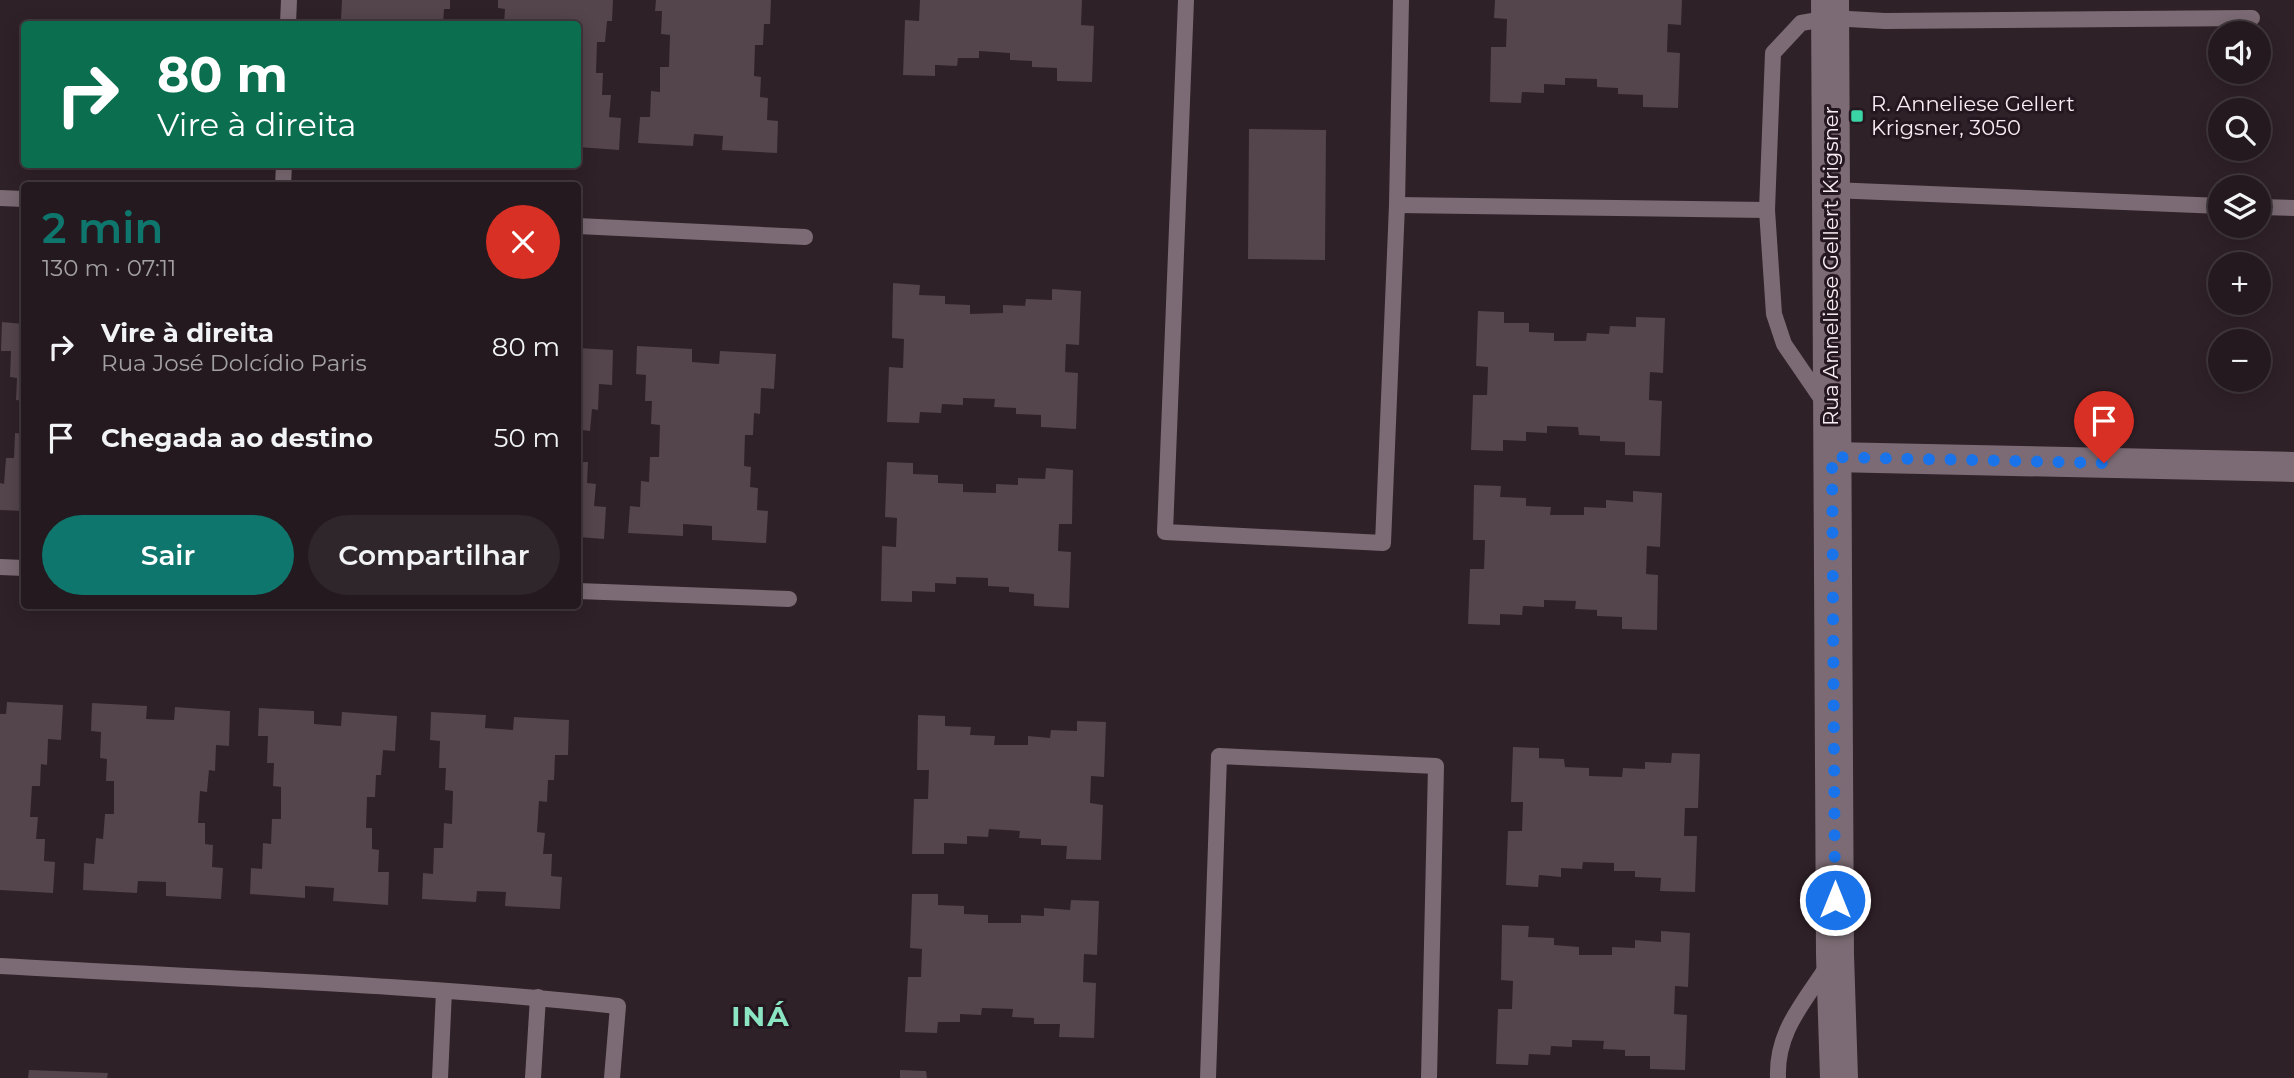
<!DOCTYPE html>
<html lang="pt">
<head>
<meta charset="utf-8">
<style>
  body { margin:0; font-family:Montserrat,sans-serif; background:#2f262b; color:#f1f3f6; height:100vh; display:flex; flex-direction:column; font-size:26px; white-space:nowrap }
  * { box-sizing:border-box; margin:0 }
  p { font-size:23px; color:#a3a0a4 }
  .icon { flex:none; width:38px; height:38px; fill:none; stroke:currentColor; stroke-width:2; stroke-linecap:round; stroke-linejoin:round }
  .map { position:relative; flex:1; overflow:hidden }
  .drawer { position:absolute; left:21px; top:182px; width:560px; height:427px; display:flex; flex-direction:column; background:#23191e; border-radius:7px; box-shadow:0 4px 18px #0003,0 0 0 2px #40383c }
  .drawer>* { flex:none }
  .banner { position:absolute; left:21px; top:21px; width:560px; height:147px; border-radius:7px; box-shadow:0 4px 18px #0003,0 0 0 2px #40383c; background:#0b6e4f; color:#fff; overflow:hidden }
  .controls { position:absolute; left:2208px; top:21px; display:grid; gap:14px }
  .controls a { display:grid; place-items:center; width:63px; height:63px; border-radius:50%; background:#23191e; box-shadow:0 4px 18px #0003,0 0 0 2px #40383c; font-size:35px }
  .pin { position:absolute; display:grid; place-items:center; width:60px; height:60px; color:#fff; margin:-72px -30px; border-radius:50% 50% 50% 0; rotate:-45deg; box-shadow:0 0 7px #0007 }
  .pin .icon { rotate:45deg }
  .me { position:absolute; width:77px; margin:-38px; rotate:0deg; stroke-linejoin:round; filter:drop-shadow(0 0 5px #0008) }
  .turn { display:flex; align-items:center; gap:24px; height:147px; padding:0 21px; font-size:32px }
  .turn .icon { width:91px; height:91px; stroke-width:2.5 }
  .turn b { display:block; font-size:49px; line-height:60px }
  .round { display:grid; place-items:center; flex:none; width:74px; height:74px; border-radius:37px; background:#2f262b }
  .head { display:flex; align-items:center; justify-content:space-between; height:119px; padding:0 21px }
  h1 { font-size:42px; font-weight:600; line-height:52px; color:#0f766e }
  .action { display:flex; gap:14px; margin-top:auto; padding:14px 21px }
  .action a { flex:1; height:80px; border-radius:42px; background:#0f766e; color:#fff; font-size:28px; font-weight:600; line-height:80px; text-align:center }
  .action a+a { background:#2f262b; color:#f1f3f6 }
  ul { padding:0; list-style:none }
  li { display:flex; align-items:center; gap:21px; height:91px; padding:0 21px }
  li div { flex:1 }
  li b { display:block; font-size:26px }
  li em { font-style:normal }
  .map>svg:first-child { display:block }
  .building { fill:#54444c }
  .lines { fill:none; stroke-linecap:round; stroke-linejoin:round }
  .lane { stroke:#7c6b74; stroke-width:16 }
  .street { stroke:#7c6b74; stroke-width:30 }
  .secondary { stroke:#7c6b74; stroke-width:38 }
  .route { stroke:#1a73e8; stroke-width:12; stroke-dasharray:0 21.6 }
  .poi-dot { fill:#3ad4a5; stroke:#25171f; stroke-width:2.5 }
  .labels { text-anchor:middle; stroke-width:6; stroke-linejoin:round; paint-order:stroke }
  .poi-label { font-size:21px; fill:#f8edf2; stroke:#25171f; text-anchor:start }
  .street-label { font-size:21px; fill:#f8edf2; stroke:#25171f }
  .district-label { font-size:28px; font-weight:bold; letter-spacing:2px; fill:#8be5c2; stroke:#25171f }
</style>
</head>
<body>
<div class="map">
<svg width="2294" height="1078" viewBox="0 0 2294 1078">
  <rect width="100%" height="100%" fill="#2f2128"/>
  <!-- building -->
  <g class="building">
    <path d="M342 0H450V9H444L443 24H349V20L341 19Z"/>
    <path d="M498 0H613L612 21H607L605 42H597L596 73H603L602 95H611L609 117 621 118 619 150 578 147V24H504L505 9 498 8Z"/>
    <path d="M656 0H771L770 24H764L763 45H755L754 76 761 77 760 97 768 98 767 120 778 121 777 153 722 150 723 136 694 134 693 146 638 143 640 117H650L651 91 660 92V67H669L670 35 661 34 662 11H655Z"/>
    <path d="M920 0H1082L1081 25 1094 26 1092 82 1057 81V68L1032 67V61L1010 60V53L979 51V58H958L957 66 935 65V76L903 75 905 20 919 21Z"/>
    <path d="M1495 0H1682L1681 25 1668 24 1667 52 1680 53 1678 108 1643 107V95L1618 94V88L1597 87V79L1565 78V85L1544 84V93L1522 92 1521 103 1490 102 1491 47H1506L1507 19 1494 18Z"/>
    <path d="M1249 129 1326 130 1325 260 1248 259Z"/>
    <path d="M893 283 920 285 919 295 945 296V304L970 305V314L1003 313V305L1025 306 1026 299 1052 300V289L1081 291 1079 345 1066 344 1065 372 1078 373 1076 429 1041 427V415L1016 414V408L994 407 995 399 963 398V405L942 404 941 413 920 412 919 423 887 422 889 367 903 368 904 339 892 338Z"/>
    <path d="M1478 311 1504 312V323H1529V332L1554 333V341H1586L1587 333 1609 334 1610 326 1636 327V317L1665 318 1663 373 1650 372 1649 400 1662 401 1660 456 1625 455V442L1600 441V436L1579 435 1578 427 1547 426V433L1526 432V441L1503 440V451L1471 450 1473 395H1487L1488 367 1476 366Z"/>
    <path d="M2 322 24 324V401L16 400 17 378 10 377 11 351H1Z"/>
    <path d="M637 346 692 349V362L719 364 720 351 776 354 774 389 761 388 760 414 754 413 753 435H745L744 466 751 467 750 487 758 488 757 510 768 511 766 543 712 540V526L683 524V536L628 533 630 506 640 507 641 481 649 482 650 457H659L660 425 651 424 652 401H645L646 375 636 374Z"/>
    <path d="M578 348 613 350 612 385 599 384 598 410 592 409 590 431 583 430 581 462H588L587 483 596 484 594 506 606 507 604 539 578 537Z"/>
    <path d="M15 433 24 434V511L0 510V483L4 484 6 458H14Z"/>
    <path d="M887 462 913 463V474L938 475V483L963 484V492L996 493V484L1018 485V478L1045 479 1046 468 1073 470 1072 524H1059L1058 551 1071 552 1069 608 1034 606V594L1009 592V587L988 586V578L956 577V584L935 583V592L912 591V602L881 601 882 546 896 547 897 518 885 517Z"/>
    <path d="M1474 485 1501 486 1500 497 1526 498V506L1551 507 1550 515H1584V507L1606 508V500L1633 502V491L1662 493 1660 547 1647 546 1646 574 1658 575 1657 630 1622 629V617L1597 616V610L1575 609 1576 601 1544 600V607L1523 606 1522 615 1500 614V625L1468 624 1470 569H1484L1485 540H1473Z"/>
    <path d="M7 702 63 705 61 740 48 739 47 765 41 764 40 786H32L30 817H38L36 839H45L44 861 55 862 53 893 0 890V714H6Z"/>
    <path d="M92 703 147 706 146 719 174 720 175 707 230 711 229 746 216 745 215 771 209 770 207 792 200 791 198 823H205V844L213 845 212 867 223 868 221 899 166 896V882L138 881 137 893 83 890 84 863 94 864 96 838 103 839 105 814H114V781H106L107 759 100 758 101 732 91 731Z"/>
    <path d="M259 708 314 711V724L341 726 342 712 397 716 395 751 383 750 381 775H376L375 797H367L366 828H372V849L379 850 378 872H389L388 905 333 901 334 888 305 886V898L250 894 251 868 262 869 263 843 271 844 272 819H281V787L273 786 274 763H267L268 736H258Z"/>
    <path d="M431 712 486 715 485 728 513 730 514 717 569 720 568 755H555L554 780H548L547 802 539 801 537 832 545 833 543 854H552L551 876 562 877 560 909 505 906 506 892 477 891 476 902 422 899 423 873 433 874 434 848H443L444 823 452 824 453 791 445 790 446 768H439L440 741 430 740Z"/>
    <path d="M918 715 945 716V726L971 727 970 735 995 736 994 745H1028V736L1050 738 1051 730 1077 731V721L1106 722 1104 777 1091 776 1090 803 1103 805 1101 860 1066 859 1067 846 1041 845V839L1019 838 1020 831 989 829 988 837 967 836V844L944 843V854H912L914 799H928L929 770H917Z"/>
    <path d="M1513 747 1539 748V758L1564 759 1565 767 1589 768V776L1622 777 1623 768 1645 769V762L1671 763 1672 753 1700 754 1698 808H1685L1684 836H1697L1695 892 1660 891 1661 878 1635 877V871H1614V863L1583 862 1582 869 1561 868V877L1539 875 1538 887 1506 885 1508 831H1522L1523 802H1511Z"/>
    <path d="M912 894H938V905L964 906V914L988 915V923H1021V915L1044 916V908L1070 910 1071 900 1099 901 1097 955 1084 954 1083 982 1096 983 1094 1038 1059 1037 1060 1024H1034V1018L1012 1017 1013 1009 982 1008 981 1015 960 1014V1022H938L937 1033 905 1032 908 977H921L922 949 910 948Z"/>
    <path d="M1502 925 1529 926 1528 937 1554 938V945L1579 947V955H1612V947L1635 948V940L1661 942V931L1690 933 1688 987 1675 986 1674 1014 1687 1015 1685 1070 1650 1069V1056H1625V1050L1603 1049 1604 1041 1572 1040V1047L1551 1046 1550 1055 1529 1054 1528 1065 1496 1064 1498 1009H1512L1513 981 1501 980Z"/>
    <path d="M29 1070 108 1073 107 1078H28Z"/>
    <path d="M900 1070 926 1071 927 1078H900Z"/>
  </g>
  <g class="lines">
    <!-- lane -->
    <g class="lane">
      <path d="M1186 0 1165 532 1383 543 1397 205 1401 0"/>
      <path d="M288 24 289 0"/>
      <path d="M283 186 284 164"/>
      <path d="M1832 190 2221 206"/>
      <path d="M0 198 24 199"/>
      <path d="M1397 205 1767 210"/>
      <path d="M2259 207 2294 208"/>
      <path d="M578 226 805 237"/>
      <path d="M1825 404 1784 344 1774 314 1767 210 1773 53 1801 23 1830 18 1885 21 2252 18"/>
      <path d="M0 567 24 568"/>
      <path d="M578 591 789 599"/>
      <path d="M0 966C206 978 413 984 618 1006L612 1078"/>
      <path d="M440 1078 444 991"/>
      <path d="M533 1078 538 997"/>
      <path d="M1208 1078 1219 756 1436 766 1429 1078"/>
      <path d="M1778 1078C1776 1031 1804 1003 1828 965"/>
    </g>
    <!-- street -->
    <path class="street" d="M1832 457 2294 467"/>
    <!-- secondary -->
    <path class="secondary" d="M1830 0 1835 955 1839 1078"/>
  </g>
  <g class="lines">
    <!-- route -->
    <path class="route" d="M1835 900 1832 457 2104 463"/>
  </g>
  <!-- markers -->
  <rect class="poi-dot" x="1850" y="109" width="14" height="14" rx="3.5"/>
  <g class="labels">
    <!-- poi labels -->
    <g class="poi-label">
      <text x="1871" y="111">R. Anneliese Gellert<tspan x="1871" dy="24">Krigsner, 3050</tspan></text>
    </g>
    <!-- street labels -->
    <g class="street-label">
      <text transform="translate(1831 266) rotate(-90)" y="7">Rua Anneliese Gellert Krigsner</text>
    </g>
    <!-- district labels -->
    <g class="district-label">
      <text x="761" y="1026">INÁ</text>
    </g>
  </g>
</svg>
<div class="controls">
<a><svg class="icon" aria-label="sound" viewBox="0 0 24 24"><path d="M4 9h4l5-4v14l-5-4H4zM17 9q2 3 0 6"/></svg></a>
<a><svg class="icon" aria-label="search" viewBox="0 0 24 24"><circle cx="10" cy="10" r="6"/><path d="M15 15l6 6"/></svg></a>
<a><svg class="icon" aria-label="layers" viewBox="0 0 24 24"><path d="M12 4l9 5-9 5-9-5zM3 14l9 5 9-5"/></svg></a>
<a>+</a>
<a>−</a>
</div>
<div class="pin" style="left:2104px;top:463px;background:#d93025"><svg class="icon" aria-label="arrive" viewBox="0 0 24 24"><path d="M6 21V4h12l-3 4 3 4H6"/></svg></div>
<svg class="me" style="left:1835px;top:900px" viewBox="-20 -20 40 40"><circle r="17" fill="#1a73e8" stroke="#fff" stroke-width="3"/><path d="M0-11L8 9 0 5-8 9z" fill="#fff"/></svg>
<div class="banner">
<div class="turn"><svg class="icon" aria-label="right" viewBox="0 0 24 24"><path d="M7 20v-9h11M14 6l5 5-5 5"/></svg><div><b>80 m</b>Vire à direita</div></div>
</div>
<section class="drawer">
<div class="head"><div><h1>2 min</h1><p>130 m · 07:11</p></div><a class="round" style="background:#d93025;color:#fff"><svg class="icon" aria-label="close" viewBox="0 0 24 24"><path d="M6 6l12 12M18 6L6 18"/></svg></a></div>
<ul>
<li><svg class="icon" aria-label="right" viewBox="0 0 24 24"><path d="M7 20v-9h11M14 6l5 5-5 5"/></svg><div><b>Vire à direita</b><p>Rua José Dolcídio Paris</p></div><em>80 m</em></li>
<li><svg class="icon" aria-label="arrive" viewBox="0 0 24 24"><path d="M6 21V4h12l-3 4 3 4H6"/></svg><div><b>Chegada ao destino</b></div><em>50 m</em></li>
</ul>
<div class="action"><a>Sair</a><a>Compartilhar</a></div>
</section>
</div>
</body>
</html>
